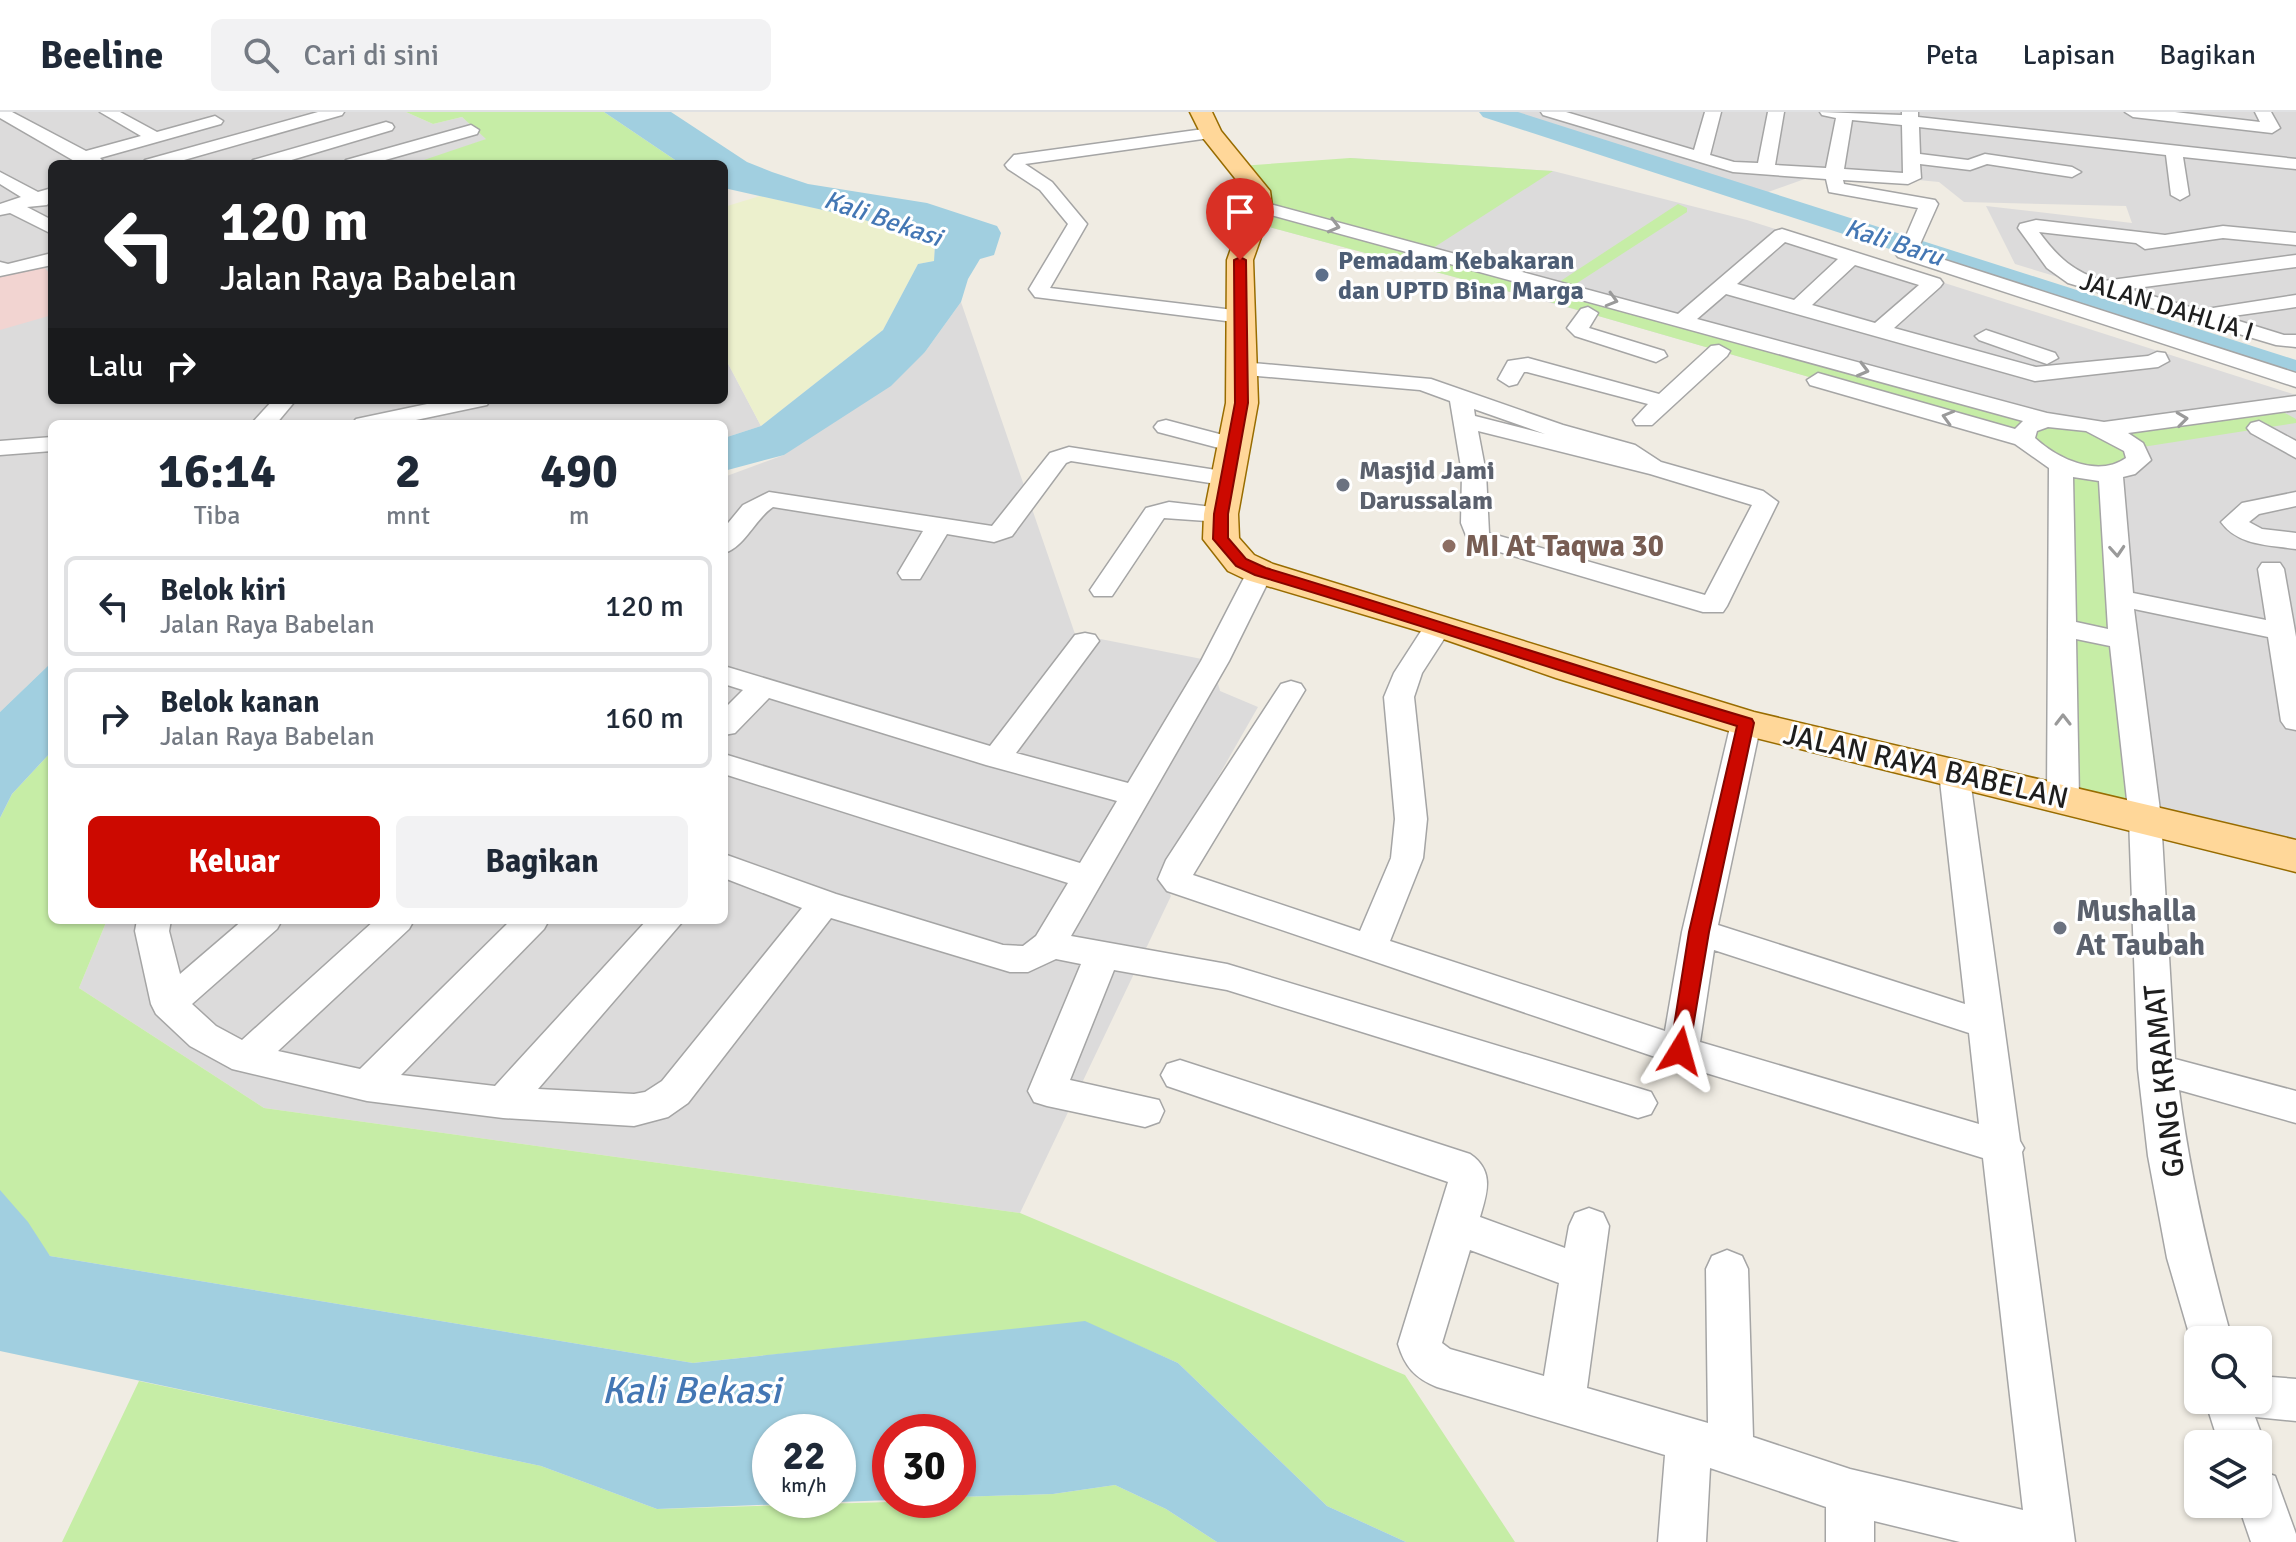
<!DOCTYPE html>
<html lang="id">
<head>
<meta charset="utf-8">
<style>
  body { margin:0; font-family:Signika,sans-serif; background:#f2f2f3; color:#1f2937; height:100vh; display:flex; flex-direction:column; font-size:30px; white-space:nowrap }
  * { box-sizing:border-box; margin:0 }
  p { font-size:26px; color:#747a83 }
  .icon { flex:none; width:44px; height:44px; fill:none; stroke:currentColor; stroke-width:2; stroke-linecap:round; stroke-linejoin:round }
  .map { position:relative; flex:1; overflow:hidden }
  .panel { position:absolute; left:48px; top:308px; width:680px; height:504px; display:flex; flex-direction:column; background:#fff; border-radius:12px; box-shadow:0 2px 6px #0004 }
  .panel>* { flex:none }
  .banner { position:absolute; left:48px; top:48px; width:680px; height:244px; border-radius:12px; box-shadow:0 2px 6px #0004; background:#202124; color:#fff; overflow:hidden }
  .buttons { position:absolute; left:2184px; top:1214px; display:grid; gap:16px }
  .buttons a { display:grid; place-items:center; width:88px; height:88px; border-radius:12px; background:#fff; box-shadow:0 2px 6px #0004; font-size:40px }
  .speed { position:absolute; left:752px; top:1302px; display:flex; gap:16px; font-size:40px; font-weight:700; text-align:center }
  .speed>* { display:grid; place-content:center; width:104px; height:104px; border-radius:50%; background:#fff; box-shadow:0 2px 6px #0004; line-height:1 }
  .speed small { font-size:20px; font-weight:400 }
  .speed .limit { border:12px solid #d22; background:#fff; color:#111 }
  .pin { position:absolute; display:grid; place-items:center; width:68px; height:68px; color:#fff; margin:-82px -34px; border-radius:50% 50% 50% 0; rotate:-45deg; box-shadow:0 0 8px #0007 }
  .pin .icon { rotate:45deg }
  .me { position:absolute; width:88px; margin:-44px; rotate:8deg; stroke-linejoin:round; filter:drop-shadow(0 0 6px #0008) }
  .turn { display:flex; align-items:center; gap:28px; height:168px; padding:0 40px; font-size:36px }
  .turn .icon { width:104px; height:104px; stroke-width:2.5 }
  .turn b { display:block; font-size:56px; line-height:68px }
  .then { display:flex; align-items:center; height:76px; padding:0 40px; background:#0003; gap:16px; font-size:30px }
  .eta { display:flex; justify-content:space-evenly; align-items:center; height:136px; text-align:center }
  .eta b { font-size:48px; font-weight:700; line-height:56px }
  .action { display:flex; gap:16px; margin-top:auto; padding:16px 40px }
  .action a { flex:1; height:92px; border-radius:12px; background:#cc0900; color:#fff; font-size:32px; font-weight:700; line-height:92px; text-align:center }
  .action a+a { background:#f2f2f3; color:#1f2937 }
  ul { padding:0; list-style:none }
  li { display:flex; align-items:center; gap:24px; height:100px; margin:0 16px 12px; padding:0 24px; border:4px solid #e0e1e3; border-radius:12px }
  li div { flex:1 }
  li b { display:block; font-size:30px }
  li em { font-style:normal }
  header { display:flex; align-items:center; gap:48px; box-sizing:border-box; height:112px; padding:0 40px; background:#fff; border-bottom:2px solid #e0e1e3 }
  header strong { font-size:38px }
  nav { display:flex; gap:44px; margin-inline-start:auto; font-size:28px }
  .search { width:560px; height:72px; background:#f2f2f3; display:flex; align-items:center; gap:20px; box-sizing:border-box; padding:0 28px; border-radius:12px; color:#747a83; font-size:30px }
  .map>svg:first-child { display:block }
  .residential { fill:#dcdbdb }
  .commercial { fill:#f2d4d1 }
  .farmland { fill:#ecf0cd }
  .grass { fill:#c6eda6 }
  .water { fill:#a1cfe0; fill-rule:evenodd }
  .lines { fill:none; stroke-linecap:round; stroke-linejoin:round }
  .river { fill:#a1cfe0; fill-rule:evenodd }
  .street-casing { stroke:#a5a5a5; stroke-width:3 }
  .primary-casing { stroke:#986c00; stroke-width:3 }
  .street { fill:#fff; fill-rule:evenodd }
  .primary { fill:#ffd799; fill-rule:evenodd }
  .oneway { stroke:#9a9a9a }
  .route { fill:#cc0900; stroke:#850600; stroke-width:2 }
  .service-dot { fill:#5c6f8a; stroke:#fff; stroke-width:3 }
  .worship-dot { fill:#6b7280; stroke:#fff; stroke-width:3 }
  .education-dot { fill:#8d6e63; stroke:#fff; stroke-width:3 }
  .labels { text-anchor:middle; stroke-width:6; stroke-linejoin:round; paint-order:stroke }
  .far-water-label { font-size:26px; font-style:italic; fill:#4477b4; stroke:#fff }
  .far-service-label { font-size:26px; font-weight:bold; fill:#4e5e75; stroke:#fff; text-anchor:start }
  .far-street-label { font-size:26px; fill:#1e1e1e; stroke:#fff }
  .far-worship-label { font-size:26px; font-weight:bold; fill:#5b616d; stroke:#fff; text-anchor:start }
  .education-label { font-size:30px; font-weight:bold; fill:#785e54; stroke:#fff; text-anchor:start }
  .street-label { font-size:30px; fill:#1e1e1e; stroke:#fff }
  .worship-label { font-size:30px; font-weight:bold; fill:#5b616d; stroke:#fff; text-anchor:start }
  .near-water-label { font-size:38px; font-style:italic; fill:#4477b4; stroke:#fff }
</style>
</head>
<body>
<header>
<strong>Beeline</strong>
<div class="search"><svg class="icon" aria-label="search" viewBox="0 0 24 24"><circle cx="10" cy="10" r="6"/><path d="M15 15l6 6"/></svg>Cari di sini</div>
<nav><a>Peta</a><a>Lapisan</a><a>Bagikan</a></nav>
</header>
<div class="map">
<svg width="2296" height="1430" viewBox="0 0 2296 1430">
  <rect width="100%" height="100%" fill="#f0ece3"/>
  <!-- residential -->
  <g class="residential">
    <path d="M0 0H406L433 12 462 5 487 27 425 49 432 52H52V288H724V244L761 314 724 326V312H52V550L0 600Z"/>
    <path d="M1489 0H2296V237L2015 152 1986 94 2132 111 2126 94 1964 90 1939 70 1856 62 1816 63 1757 84Z"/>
    <path d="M1350 46 1553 59 1747 108 2296 283V744L2145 706 2061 354 2023 327 1588 201 1254 111Z"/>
    <path d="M961 190 1075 522 1212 549 1220 579 1258 595 1161 765 1171 784 1020 1101 264 996 79 876 107 808H724V365L784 343 925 240Z"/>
  </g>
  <!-- commercial -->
  <path class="commercial" d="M40 151 52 164V203L0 218V156Z"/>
  <!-- farmland -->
  <path class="farmland" d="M760 84 859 106 935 133 934 149 918 152 883 218 761 314 724 244V95Z"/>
  <!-- grass -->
  <g class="grass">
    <path d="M406 0H604L681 52H575V49L566 48 432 52 424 48 486 27 462 5 433 12Z"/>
    <path d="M1350 46 1553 59 1430 138 1556 172 1678 92 1687 96V100L1571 175 2105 317 2274 295 2296 307V311L2136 336 2111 362 2145 706 2063 686 2060 354 2023 327 1550 190 1568 177 1556 172 1536 187 1254 111 1240 54Z"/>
    <path d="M52 639V808H107L79 876 264 996 1020 1101 1405 1263 1515 1430H1406L1327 1394 1178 1251 1085 1210 693 1251 50 1144 0 1082V706L12 682Z"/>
    <path d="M139 1269 541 1354 657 1397 958 1388V1385L1053 1382 1115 1373 1166 1397 1217 1430H62Z"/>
  </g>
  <!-- water -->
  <g class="water">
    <path d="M604 0H671L747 50 772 60 808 72 927 91 997 114 1001 121 994 143 980 147 968 167 961 190 925 240 891 274 784 343 724 359V326L761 314 883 218 918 152 934 149 935 133 859 106 724 76V52H681Z"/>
    <path d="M52 550V639L12 682 0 706V600Z"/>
    <path d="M0 1078 28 1110 50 1144 693 1251 1085 1209 1178 1251 1327 1394 1406 1430H1217L1166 1397 1115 1373 1053 1382 958 1385V1320H890V1388L657 1397 541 1354 0 1239ZM770 1320H838V1388H770Z"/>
  </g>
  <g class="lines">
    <!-- river -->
    <path class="river" d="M1479 0H1518L2296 248V269L1483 5Z"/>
    <defs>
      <g id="street">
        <path d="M0 0H12L86 39 141 24 100 0H120L157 20 215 4 223 9 221 12 100 46 106 52 76 50 0 6Z"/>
        <path d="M318 0H344L342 3 170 52H142L145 48Z"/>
        <path d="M1541 0H1566L1694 38 1705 0H1721L1710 43 1734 50 1758 51 1768 0H1784L1775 53 1826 56 1836 6 1822 3 1820 0 1902 3V0H1918V5L2296 47V57L2183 45 2189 83 2180 88 2171 83 2166 43 1919 15 1920 42 1968 48 1985 42 2072 55 2081 60 2072 65 1987 52 1970 58 1920 52 1921 66 1908 72 1843 68 1844 72 1935 88 1938 92 1917 139 2296 261V275L1898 145 1895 141 1903 131 1918 96 1829 80 1826 67 1733 60 1543 3ZM1852 8 1902 13 1903 61 1844 57Z"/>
        <path d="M2125 0H2175L2260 10 2255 0H2271L2280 16 2272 21 2133 5Z"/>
        <path d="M386 10 392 12 394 15 392 18 278 52H250L253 48Z"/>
        <path d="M471 13 479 18 477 22 371 52H343L346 48Z"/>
        <path d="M1211 16 1219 21 1217 25 1025 52 1052 70 1087 112 1050 176 1242 199 1249 201 1252 205 1249 209 1242 211 1035 185 1029 177 1068 112 1040 78 1008 57 1005 53 1014 43Z"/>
        <path d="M0 60 38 80 52 76V87L47 93 27 95 52 108V122L10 101 0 103V92L21 85 0 72Z"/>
        <path d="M1259 89 1678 202 1775 119 1782 117 1940 167 1943 171 1940 175 1894 216 2036 255 2148 244 2157 240 2165 241 2169 249 2158 255 2035 269 1726 182 1697 207 2047 301 2104 310 2296 284V298L2128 321 2143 331 2151 348 2135 362 2123 365 2133 481 2266 508 2258 457 2262 451H2280L2284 457 2296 525V618L2286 616 2281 609 2268 525 2134 497 2161 706 2175 947 2296 979V1011L2179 978C2190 1063 2209 1145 2232 1228H2198V1243L2195 1242 2167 1146 2148 1044 2138 957 2129 706 2110 534 2076 527 2079 686 2074 693 2063 696 2052 693 2047 686 2049 356 2015 332 1810 273 1807 268 1818 261 2015 317 2023 309 1253 98 1250 94ZM1785 130 1838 147 1794 188 1737 172ZM1855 153 1919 173 1875 211 1812 193ZM2048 315 2086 319 2124 339 2126 346C2098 366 2058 347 2035 326L2037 319ZM2073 365 2099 369 2108 517 2076 510Z"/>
        <path d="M2036 108 2165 123 2223 114 2296 121V133L2223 126 2145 137 2136 131 2039 120C2058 146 2074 160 2104 169L2296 143V155L2129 177 2200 198 2296 183V195L2226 205 2284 223H2296V235L2276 233 2068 171 2047 156 2018 116 2020 112Z"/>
        <path d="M52 141V153L0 164V150L8 152Z"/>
        <path d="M1588 195 1598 201 1589 216 1664 239 1667 244 1656 250 1575 224 1567 216 1581 197Z"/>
        <path d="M1986 218 2055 241 2058 246 2047 252 1979 228 1975 224Z"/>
        <path d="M1719 233 1730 239 1727 244 1652 313H1636L1633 308 1648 292 1527 260H1524L1517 272 1509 274 1498 267 1508 249 1528 246 1659 282 1711 234Z"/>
        <path d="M1242 250 1431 267 1563 313 1635 333 1661 350 1763 379 1778 390 1727 494 1723 500H1703L1469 431 1461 411 1462 361 1450 289 1420 278 1234 262 1231 257ZM1474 297 1545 322 1475 304ZM1478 319 1650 362 1752 393 1705 483 1489 421 1486 361Z"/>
        <path d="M273 288H296L276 312H251Z"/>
        <path d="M446 288H490L487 293 397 312H352L356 307Z"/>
        <path d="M1166 308 1242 328 1246 333 1242 338 1234 340 1158 320 1154 315 1158 310Z"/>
        <path d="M2259 309 2296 329V346L2251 321 2247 316 2251 311Z"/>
        <path d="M52 325V339L0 343V329Z"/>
        <path d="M1069 335 1229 360 1238 362 1241 367 1238 372 1229 374 1071 349 1066 351 1012 424 994 430 947 422 920 467H902L898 461 923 419 773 395C755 407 744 436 724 441V416L743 393 769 380 992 414 1050 341Z"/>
        <path d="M2296 380V394L2259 402 2249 410 2262 417 2296 421V437C2270 433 2238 434 2221 410L2242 391Z"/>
        <path d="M1169 390 1230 397 1234 402 1230 407 1221 410 1164 406 1112 484H1094L1090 478 1146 396Z"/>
        <path d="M1260 452 1269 454 1273 460 1229 549 1071 824 1227 852 1638 976 1651 980 1657 991 1651 1002 1638 1006 1227 878 1114 858 1070 968 1159 988 1164 999 1159 1010 1145 1015 1047 994 1034 990 1028 979 1081 852 1056 847 1028 860H1010L831 806 688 991 668 1005 634 1014 503 1006 367 989 232 957 190 934 156 902 151 892 135 819 137 808H171L169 819 180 862 243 808H282L277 817 192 892 216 914 242 928 375 808H414L409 817 278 939 360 957 511 808H549L544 817 401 963 495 974 647 808H684L538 977 634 982 645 980 662 969 802 796 724 766V742L836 782 1003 833 1023 834 1036 824 1068 771 724 662V642L1080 751 1117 689 986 653 769 586 735 621 724 623V597L743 578 724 572V554L990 634 1075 523 1085 521 1095 523 1099 529 1016 641 1128 671 1201 549 1247 460 1251 454Z"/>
        <path d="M1439 505 1449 507 1453 513 1422 561 1414 585 1427 707 1423 746 1390 829 1665 919 1682 820 1731 611 1736 604 1746 602 1756 604 1761 611 1718 813 1965 892 1939 660 1943 653 1954 650 1965 653 1969 660 2020 1029 2024 1036 2022 1040 2075 1430H1960L1874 1409V1430H1826V1395L1710 1356 1706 1430H1658L1665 1343 1437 1275C1415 1266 1405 1255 1398 1232L1448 1070 1167 974 1161 963 1167 952 1180 948 1470 1042C1495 1059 1487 1081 1480 1105L1565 1136 1569 1114 1575 1101 1589 1096 1603 1101 1609 1114 1587 1276 1708 1311 1706 1157 1712 1144 1727 1138 1742 1144 1748 1157 1753 1325 1850 1357 2023 1398 1983 1046 1667 949 1167 779 1158 767 1166 748 1281 572 1291 569 1301 572 1305 578 1193 763 1360 819 1391 746 1395 707 1384 585 1394 561 1425 513 1429 507ZM1714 838 1969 921 1979 1012 1700 930ZM1470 1138 1559 1171 1544 1264 1450 1237 1442 1231Z"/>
        <path d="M2258 1264 2296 1267V1309L2255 1305 2265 1332 2258 1348V1332H2219L2205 1288H2258Z"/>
        <path d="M2258 1358 2275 1364 2296 1422V1430H2251L2238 1392H2258Z"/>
      </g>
      <path id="primary" d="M1190 0H1212L1221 19 1270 79 1272 94 1253 148 1258 291 1238 402 1239 426 1254 443 1273 452 1754 600 2296 728V760L1732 620 1556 566 1426 521 1247 468 1228 459 1203 427 1204 402 1226 291 1227 148 1246 94V80L1203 26Z"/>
    </defs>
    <!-- street casing -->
    <use href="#street" class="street-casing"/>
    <!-- primary casing -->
    <use href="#primary" class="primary-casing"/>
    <!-- street -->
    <use href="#street" class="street"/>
    <!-- primary -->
    <use href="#primary" class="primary"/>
  </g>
  <!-- one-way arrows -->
  <defs><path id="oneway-chevron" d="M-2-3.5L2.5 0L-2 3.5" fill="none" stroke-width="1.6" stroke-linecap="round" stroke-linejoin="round" transform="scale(2)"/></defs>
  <g class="oneway">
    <use href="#oneway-chevron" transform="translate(1334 114) rotate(15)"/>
    <use href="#oneway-chevron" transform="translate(1612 188) rotate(16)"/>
    <use href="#oneway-chevron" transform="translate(1863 258) rotate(15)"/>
    <use href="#oneway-chevron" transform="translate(1948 305) rotate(-164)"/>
    <use href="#oneway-chevron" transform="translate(2182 307) rotate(-7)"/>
    <use href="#oneway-chevron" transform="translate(2117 439) rotate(86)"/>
    <use href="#oneway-chevron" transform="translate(2063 608) rotate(-90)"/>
  </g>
  <!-- route -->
  <path class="route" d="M1240 145 1246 148 1248 291 1228 402V426L1246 447 1266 456C1429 505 1589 559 1752 607L1754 611 1709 820 1688 945 1680 947 1673 945 1670 939 1689 820 1737 614C1576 565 1417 511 1255 463L1236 454 1213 427 1214 402 1235 291 1234 148Z"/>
  <!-- markers -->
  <circle class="service-dot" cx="1322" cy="163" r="8"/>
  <g class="worship-dot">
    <circle cx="1343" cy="373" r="8"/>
    <circle cx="2060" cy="816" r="8"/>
  </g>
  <circle class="education-dot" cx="1449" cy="434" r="8"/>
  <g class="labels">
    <!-- far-water labels -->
    <g class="far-water-label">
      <text transform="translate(883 106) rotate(19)" y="9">Kali Bekasi</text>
      <text transform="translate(1894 130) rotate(18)" y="9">Kali Baru</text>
    </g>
    <!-- far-service labels -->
    <g class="far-service-label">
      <text x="1338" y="157">Pemadam Kebakaran<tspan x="1338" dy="30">dan UPTD Bina Marga</tspan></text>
    </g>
    <!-- far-street labels -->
    <g class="far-street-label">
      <text transform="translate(2167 194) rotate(17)" y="9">JALAN DAHLIA I</text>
    </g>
    <!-- far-worship labels -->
    <g class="far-worship-label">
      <text x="1359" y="367">Masjid Jami<tspan x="1359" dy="30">Darussalam</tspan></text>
    </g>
    <!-- education labels -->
    <g class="education-label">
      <text x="1465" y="444">MI At Taqwa 30</text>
    </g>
    <!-- street labels -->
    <g class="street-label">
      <text transform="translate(1926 654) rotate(13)" y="10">JALAN RAYA BABELAN</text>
      <text transform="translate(2164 969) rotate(-96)" y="10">GANG KRAMAT</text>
    </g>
    <!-- worship labels -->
    <g class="worship-label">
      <text x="2076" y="809">Mushalla<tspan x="2076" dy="34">At Taubah</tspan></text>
    </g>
    <!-- near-water labels -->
    <g class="near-water-label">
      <text x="691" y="1291">Kali Bekasi</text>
    </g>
  </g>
</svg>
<div class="buttons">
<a><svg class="icon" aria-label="search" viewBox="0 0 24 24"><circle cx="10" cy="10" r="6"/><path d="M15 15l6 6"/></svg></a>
<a><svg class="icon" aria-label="layers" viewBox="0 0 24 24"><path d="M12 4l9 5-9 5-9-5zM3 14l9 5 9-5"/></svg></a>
</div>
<div class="speed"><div>22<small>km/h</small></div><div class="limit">30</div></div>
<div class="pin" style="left:1240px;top:148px;background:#d93025"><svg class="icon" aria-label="arrive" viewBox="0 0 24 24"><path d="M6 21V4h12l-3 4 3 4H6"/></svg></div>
<svg class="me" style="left:1680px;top:939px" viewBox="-20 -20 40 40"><path d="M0-17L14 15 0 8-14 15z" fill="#cc0900" stroke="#fff" stroke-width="4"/></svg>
<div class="banner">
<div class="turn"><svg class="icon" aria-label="left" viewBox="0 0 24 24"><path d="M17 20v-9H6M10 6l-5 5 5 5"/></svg><div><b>120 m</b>Jalan Raya Babelan</div></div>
<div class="then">Lalu<svg class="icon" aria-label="right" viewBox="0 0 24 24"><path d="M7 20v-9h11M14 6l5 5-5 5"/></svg></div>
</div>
<section class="panel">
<div class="eta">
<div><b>16:14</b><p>Tiba</p></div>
<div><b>2</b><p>mnt</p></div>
<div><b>490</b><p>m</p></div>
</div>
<ul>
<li><svg class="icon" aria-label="left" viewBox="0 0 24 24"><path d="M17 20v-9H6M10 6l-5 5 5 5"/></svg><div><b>Belok kiri</b><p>Jalan Raya Babelan</p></div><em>120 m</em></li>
<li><svg class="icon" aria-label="right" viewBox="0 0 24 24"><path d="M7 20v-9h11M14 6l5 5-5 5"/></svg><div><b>Belok kanan</b><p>Jalan Raya Babelan</p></div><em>160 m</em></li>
</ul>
<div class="action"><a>Keluar</a><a>Bagikan</a></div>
</section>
</div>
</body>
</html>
